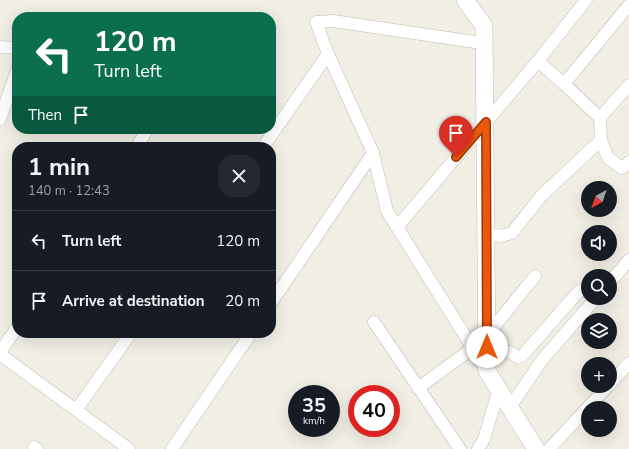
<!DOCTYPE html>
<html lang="en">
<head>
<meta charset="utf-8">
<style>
  body { margin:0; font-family:"Nunito Sans",sans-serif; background:#242831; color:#f1f3f6; height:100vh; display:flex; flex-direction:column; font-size:15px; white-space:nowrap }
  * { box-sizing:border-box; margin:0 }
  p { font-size:13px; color:#9ea1a6 }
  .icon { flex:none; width:22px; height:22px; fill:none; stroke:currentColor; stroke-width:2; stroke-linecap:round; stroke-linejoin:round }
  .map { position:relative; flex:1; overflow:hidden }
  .details { position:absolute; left:12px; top:142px; width:264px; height:196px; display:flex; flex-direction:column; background:#171b24; border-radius:16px; box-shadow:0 4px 16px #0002 }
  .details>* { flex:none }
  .top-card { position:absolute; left:12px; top:12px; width:264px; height:122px; border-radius:16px; box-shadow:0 4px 16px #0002; background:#0b6e4f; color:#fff; overflow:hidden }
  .needle { width:26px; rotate:220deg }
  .tools { position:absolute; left:581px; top:181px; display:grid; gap:8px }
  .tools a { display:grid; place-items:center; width:36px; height:36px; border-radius:50%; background:#171b24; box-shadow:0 4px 16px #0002; font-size:20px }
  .speed { position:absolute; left:288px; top:385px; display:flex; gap:8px; font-size:20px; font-weight:700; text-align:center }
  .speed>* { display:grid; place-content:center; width:52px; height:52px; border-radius:50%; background:#171b24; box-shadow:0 4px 16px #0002; line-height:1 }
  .speed small { font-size:10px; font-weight:400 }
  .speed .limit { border:6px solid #d22; background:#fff; color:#111 }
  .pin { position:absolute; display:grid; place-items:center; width:34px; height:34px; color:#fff; margin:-41px -17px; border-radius:50% 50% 50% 0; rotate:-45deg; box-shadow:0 0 4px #0007 }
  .pin .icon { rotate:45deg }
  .me { position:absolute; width:44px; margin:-22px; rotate:0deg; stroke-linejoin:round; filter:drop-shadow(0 0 3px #0008) }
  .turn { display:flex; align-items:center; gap:14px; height:84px; padding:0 16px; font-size:18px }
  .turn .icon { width:52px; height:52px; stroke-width:2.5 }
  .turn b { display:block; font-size:28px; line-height:34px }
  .then { display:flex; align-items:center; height:38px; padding:0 16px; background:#0003; gap:8px; font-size:15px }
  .round { display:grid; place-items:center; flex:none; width:42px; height:42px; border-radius:16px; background:#242831 }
  .overview { display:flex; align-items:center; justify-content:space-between; height:68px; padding:0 16px }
  h1 { font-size:24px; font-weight:700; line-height:30px }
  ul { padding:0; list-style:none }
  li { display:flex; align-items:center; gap:12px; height:60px; padding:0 16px; border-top:1px solid #363941 }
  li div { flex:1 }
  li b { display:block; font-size:15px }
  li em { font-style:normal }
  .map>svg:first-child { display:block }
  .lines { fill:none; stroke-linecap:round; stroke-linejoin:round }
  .street-casing { stroke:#bebcb2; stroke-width:13 }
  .secondary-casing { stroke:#bebcb2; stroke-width:18 }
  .street { stroke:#fff; stroke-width:12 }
  .secondary { stroke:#fff; stroke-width:17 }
  .route-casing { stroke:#983908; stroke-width:10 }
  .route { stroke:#ea580c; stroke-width:7 }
</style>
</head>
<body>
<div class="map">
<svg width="629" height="449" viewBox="0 0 629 449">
  <rect width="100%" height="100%" fill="#f1efe5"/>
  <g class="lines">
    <defs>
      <g id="street">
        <path d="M485 41 475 42 333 21 316 22 328 54 373 153 387 211 487 371"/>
        <path d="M0 47 17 48"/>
        <path d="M538 61 564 84 600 118"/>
        <path d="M564 84 629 5"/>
        <path d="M629 85 600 118 601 140 608 158 622 168 629 162"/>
        <path d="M0 119 17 70"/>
        <path d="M136 147 148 129"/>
        <path d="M263 147 328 54"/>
        <path d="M397 227 538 61 586 0"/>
        <path d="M486 233 501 236 512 233 541 196 601 140"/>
        <path d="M610 282 629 260"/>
        <path d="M271 303 373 153"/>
        <path d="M374 322 460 449"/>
        <path d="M499 351 492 333 493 328 535 276"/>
        <path d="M0 353 17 327"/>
        <path d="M0 354 129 449"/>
        <path d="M487 361 499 351 510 352 517 357 522 356 579 291"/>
        <path d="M610 384 629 363"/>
        <path d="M418 388 473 348"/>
        <path d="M510 407 542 360 596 298"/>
        <path d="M76 410 131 333"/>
        <path d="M34 447 37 449"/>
        <path d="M172 449 251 333"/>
        <path d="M478 449 484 439 499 389"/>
        <path d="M549 449 608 386"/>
      </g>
      <path id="secondary" d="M465 0 484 26 487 371 536 449"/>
    </defs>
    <!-- street casing -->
    <use href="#street" class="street-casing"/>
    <!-- secondary casing -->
    <use href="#secondary" class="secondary-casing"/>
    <!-- street -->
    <use href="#street" class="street"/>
    <!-- secondary -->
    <use href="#secondary" class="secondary"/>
  </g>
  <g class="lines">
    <defs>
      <path id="route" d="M456 157 486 122 487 347"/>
    </defs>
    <!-- route casing -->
    <use href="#route" class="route-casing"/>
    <!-- route -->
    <use href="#route" class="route"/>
  </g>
</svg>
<div class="tools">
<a><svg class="needle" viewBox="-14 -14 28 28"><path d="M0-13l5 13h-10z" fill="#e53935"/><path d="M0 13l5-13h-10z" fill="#9ea1a6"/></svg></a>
<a><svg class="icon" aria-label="sound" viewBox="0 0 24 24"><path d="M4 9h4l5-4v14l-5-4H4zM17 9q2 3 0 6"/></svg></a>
<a><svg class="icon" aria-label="search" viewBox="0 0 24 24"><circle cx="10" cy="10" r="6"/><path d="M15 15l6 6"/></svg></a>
<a><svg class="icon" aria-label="layers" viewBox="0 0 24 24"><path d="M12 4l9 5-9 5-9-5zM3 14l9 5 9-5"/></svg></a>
<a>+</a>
<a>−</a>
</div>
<div class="speed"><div>35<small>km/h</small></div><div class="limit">40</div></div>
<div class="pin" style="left:456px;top:157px;background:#d93025"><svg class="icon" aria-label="arrive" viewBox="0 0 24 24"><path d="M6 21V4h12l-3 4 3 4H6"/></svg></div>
<svg class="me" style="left:487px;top:347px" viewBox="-20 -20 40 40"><circle r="19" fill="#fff"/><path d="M0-13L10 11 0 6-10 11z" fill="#ea580c"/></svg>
<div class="top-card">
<div class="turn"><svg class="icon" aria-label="left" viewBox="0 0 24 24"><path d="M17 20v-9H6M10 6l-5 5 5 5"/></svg><div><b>120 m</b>Turn left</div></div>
<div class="then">Then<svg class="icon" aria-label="arrive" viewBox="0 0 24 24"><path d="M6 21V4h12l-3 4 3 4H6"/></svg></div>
</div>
<section class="details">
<div class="overview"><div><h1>1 min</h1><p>140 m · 12:43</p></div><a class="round"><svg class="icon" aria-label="close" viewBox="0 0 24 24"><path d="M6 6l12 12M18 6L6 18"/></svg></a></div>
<ul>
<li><svg class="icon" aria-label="left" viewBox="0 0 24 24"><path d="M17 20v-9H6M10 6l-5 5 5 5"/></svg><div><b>Turn left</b></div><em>120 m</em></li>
<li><svg class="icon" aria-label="arrive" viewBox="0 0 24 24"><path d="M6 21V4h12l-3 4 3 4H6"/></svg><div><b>Arrive at destination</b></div><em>20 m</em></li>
</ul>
</section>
</div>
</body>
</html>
